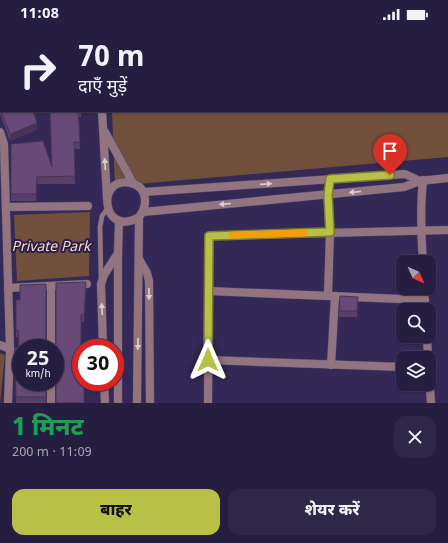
<!DOCTYPE html>
<html lang="hi">
<head>
<meta charset="utf-8">
<style>
  body { margin:0; font-family:Georgia,"Noto Sans Devanagari",serif; background:#2e2747; color:#f1f3f6; height:100vh; display:flex; flex-direction:column; font-size:15px; white-space:nowrap }
  * { box-sizing:border-box; margin:0 }
  p { font-size:13px; color:#a4a2b1 }
  .icon { flex:none; width:22px; height:22px; fill:none; stroke:currentColor; stroke-width:2; stroke-linecap:round; stroke-linejoin:round }
  .map { position:relative; height:375px; overflow:hidden }
  .panel { display:flex; flex-direction:column; background:#261e40; flex:1 }
  .panel>* { flex:none }
  .banner { position:absolute; left:0px; top:0px; width:448px; height:84px; box-shadow:0 1px 3px #0004,0 0 0 1px #423c59; background:#261e40; color:#f1f3f6; overflow:hidden }
  .needle { width:26px; rotate:135deg }
  .tools { position:absolute; left:396px; top:227px; display:grid; gap:8px }
  .tools a { display:grid; place-items:center; width:40px; height:40px; border-radius:8px; background:#261e40; box-shadow:0 1px 3px #0004,0 0 0 1px #423c59; font-size:20px }
  .speed { position:absolute; left:12px; top:311px; display:flex; gap:8px; font-size:20px; font-weight:700; text-align:center }
  .speed>* { display:grid; place-content:center; width:52px; height:52px; border-radius:50%; background:#261e40; box-shadow:0 1px 3px #0004,0 0 0 1px #423c59; line-height:1 }
  .speed small { font-size:10px; font-weight:400 }
  .speed .limit { border:6px solid #d22; background:#fff; color:#111 }
  .pin { position:absolute; display:grid; place-items:center; width:34px; height:34px; color:#fff; margin:-41px -17px; border-radius:50% 50% 50% 0; rotate:-45deg; box-shadow:0 0 4px #0007 }
  .pin .icon { rotate:45deg }
  .me { position:absolute; width:44px; margin:-22px; rotate:0deg; stroke-linejoin:round; filter:drop-shadow(0 0 3px #0008) }
  .turn { display:flex; align-items:center; gap:14px; height:84px; padding:0 12px; font-size:18px }
  .turn .icon { width:52px; height:52px; stroke-width:2.5 }
  .turn b { display:block; font-size:28px; line-height:34px }
  .round { display:grid; place-items:center; flex:none; width:42px; height:42px; border-radius:12px; background:#2e2747 }
  .head { display:flex; align-items:center; justify-content:space-between; height:68px; padding:0 12px }
  h1 { font-size:24px; font-weight:800; line-height:30px; color:#1e9e55 }
  .button { display:flex; gap:8px; margin-top:auto; padding:8px 12px }
  .button a { flex:1; height:46px; border-radius:12px; background:#b9c046; color:#111; font-size:16px; font-weight:800; line-height:46px; text-align:center }
  .button a+a { background:#2e2747; color:#f1f3f6 }
  .status { display:flex; justify-content:space-between; align-items:center; height:28px; padding:0 20px; background:#261e40; direction:ltr }
  .status svg { height:11px; fill:currentColor }
  .map>svg:first-child { display:block }
  .green { fill:#704f3b }
  .lines { fill:none; stroke-linecap:round; stroke-linejoin:round }
  .lane-casing { stroke:#4e456d; stroke-width:5.5 }
  .street-casing { stroke:#4e456d; stroke-width:9 }
  .lane { stroke:#917480; stroke-width:4.5 }
  .street { stroke:#917480; stroke-width:8 }
  .wall { fill:#583f66 }
  .shaded-wall { fill:#473353 }
  .building { fill:#664977; stroke:#473353 }
  .oneway { fill:#d7ced5 }
  .route-casing { stroke:#787d2e; stroke-width:10 }
  .route { stroke:#b9c046; stroke-width:7 }
  .slow { stroke:#f59e0b; stroke-width:7 }
  .labels { text-anchor:middle; stroke-width:4; stroke-linejoin:round; paint-order:stroke }
  .park-label { font-size:14px; font-style:italic; fill:#f9d7c2; stroke:#291e4b }
</style>
</head>
<body>
<div class="status"><b>11:08</b><svg viewBox="0 0 49 12"><path d="M0 12V9h3v3zM5 12V6h3v6zM10 12V3h3v9zM15 12V0h3v12zM26 1h20v11H26zM47 4h2v5h-2z"/></svg></div>
<div class="map">
<svg width="448" height="375" viewBox="0 0 448 375">
  <rect width="100%" height="100%" fill="#332856"/>
  <!-- green -->
  <g class="green">
    <path d="M108 0H448V129L115 158 112 83H447V1Z"/>
    <path d="M90 184 89 248 17 253 14 187Z"/>
    <path d="M0 325 5 327 0 375Z"/>
  </g>
  <g class="lines">
    <defs>
      <path id="lane" d="M101 250 100 199 102 188 108 180"/>
      <g id="street">
        <path d="M95 0V1"/>
        <path d="M102 83 107 170"/>
        <path d="M0 104 4 116 10 321 8 375"/>
        <path d="M105 104 133 155"/>
        <path d="M144 164 405 146 420 153"/>
        <path d="M6 179 88 178"/>
        <path d="M143 184 404 159 420 153 448 150"/>
        <path d="M139 231 147 245 149 253 150 375"/>
        <path d="M423 234C421 207 420 180 423 152"/>
        <path d="M8 260 87 256"/>
        <path d="M424 260 425 282"/>
        <path d="M209 263 425 272"/>
        <path d="M328 267 330 204 328 167 330 151"/>
        <path d="M427 308 428 330"/>
        <path d="M0 317 10 321"/>
        <path d="M51 320V258"/>
        <path d="M103 320 101 256 104 247 118 225"/>
        <path d="M208 332 403 339"/>
        <path d="M331 337 335 268"/>
        <path d="M429 345 431 375"/>
        <path d="M104 354 105 375"/>
        <path d="M51 375V354"/>
        <path d="M118 375V225L119 193"/>
        <path d="M137 375 139 189C148 178 148 159 131 155 95 147 102 211 139 189"/>
        <path d="M208 375 209 208 448 202"/>
      </g>
    </defs>
    <!-- lane casing -->
    <use href="#lane" class="lane-casing"/>
    <!-- street casing -->
    <use href="#street" class="street-casing"/>
    <!-- lane -->
    <use href="#lane" class="lane"/>
    <!-- street -->
    <use href="#street" class="street"/>
  </g>
  <!-- wall -->
  <g class="wall">
    <path d="M0 7 1 9V83L37 102 10 113 0 86Z"/>
    <path d="M50 83H81V89H79L80 121H74L75 156H37L36 173H11V116L52 138Z"/>
    <path d="M86 262 84 294H81L56 354 55 351V320H21L46 354V375H16L15 320H19L18 309H16V272L46 312 48 317 51 318 56 315Z"/>
    <path d="M358 269 357 289H339V283Z"/>
  </g>
  <!-- shaded-wall -->
  <path class="shaded-wall" d="M37 95V102L10 113V106Z"/>
  <!-- building -->
  <g class="building">
    <rect x="53" y="0" width="25" height="1"/>
    <path d="M0 7 1 9V77L0 75Z"/>
    <path d="M1 83H33L37 95 10 106Z"/>
    <path d="M50 83H78L80 114H74L75 148 37 149 36 166H11V116L43 113 52 139Z"/>
    <path d="M86 254 84 287H81V316H83V320H81V354H84V375H56V346L55 343V320H21V354H46V369H16L15 320H19L18 302H16V272H20V257L46 256V312L48 317 51 318 56 315V255Z"/>
    <path d="M340 268 358 269 357 283H339Z"/>
  </g>
  <!-- one-way arrows -->
  <defs><path id="oneway-solid" d="M-6-.8H1V-3.2L6.5 0L1 3.2V.8H-6Z"/></defs>
  <g class="oneway">
    <use href="#oneway-solid" transform="translate(105 136) rotate(-93)"/>
    <use href="#oneway-solid" transform="translate(266 156) rotate(-4)"/>
    <use href="#oneway-solid" transform="translate(355 164) rotate(175)"/>
    <use href="#oneway-solid" transform="translate(225 176) rotate(175)"/>
    <use href="#oneway-solid" transform="translate(149 266) rotate(89)"/>
    <use href="#oneway-solid" transform="translate(102 281) rotate(-92)"/>
    <use href="#oneway-solid" transform="translate(138 316) rotate(91)"/>
  </g>
  <g class="lines">
    <defs>
      <path id="route" d="M208 332 209 208 330 204 328 167 330 151 390 147"/>
    </defs>
    <!-- route casing -->
    <use href="#route" class="route-casing"/>
    <!-- route -->
    <use href="#route" class="route"/>
    <!-- slow -->
    <path class="slow" d="M232 207 304 205"/>
  </g>
  <g class="labels">
    <!-- park labels -->
    <g class="park-label">
      <text x="51" y="223">Private Park</text>
    </g>
  </g>
</svg>
<div class="tools">
<a><svg class="needle" viewBox="-14 -14 28 28"><path d="M0-13l5 13h-10z" fill="#e53935"/><path d="M0 13l5-13h-10z" fill="#a4a2b1"/></svg></a>
<a><svg class="icon" aria-label="search" viewBox="0 0 24 24"><circle cx="10" cy="10" r="6"/><path d="M15 15l6 6"/></svg></a>
<a><svg class="icon" aria-label="layers" viewBox="0 0 24 24"><path d="M12 4l9 5-9 5-9-5zM3 14l9 5 9-5"/></svg></a>
</div>
<div class="speed"><div>25<small>km/h</small></div><div class="limit">30</div></div>
<div class="pin" style="left:390px;top:147px;background:#d93025"><svg class="icon" aria-label="arrive" viewBox="0 0 24 24"><path d="M6 21V4h12l-3 4 3 4H6"/></svg></div>
<svg class="me" style="left:208px;top:332px" viewBox="-20 -20 40 40"><path d="M0-17L14 15 0 8-14 15z" fill="#b9c046" stroke="#fff" stroke-width="4"/></svg>
<div class="banner">
<div class="turn"><svg class="icon" aria-label="right" viewBox="0 0 24 24"><path d="M7 20v-9h11M14 6l5 5-5 5"/></svg><div><b>70 m</b>दाएँ मुड़ें</div></div>
</div>
</div>
<section class="panel">
<div class="head"><div><h1>1 मिनट</h1><p>200 m · 11:09</p></div><a class="round"><svg class="icon" aria-label="close" viewBox="0 0 24 24"><path d="M6 6l12 12M18 6L6 18"/></svg></a></div>
<div class="button"><a>बाहर</a><a>शेयर करें</a></div>
</section>
</body>
</html>
